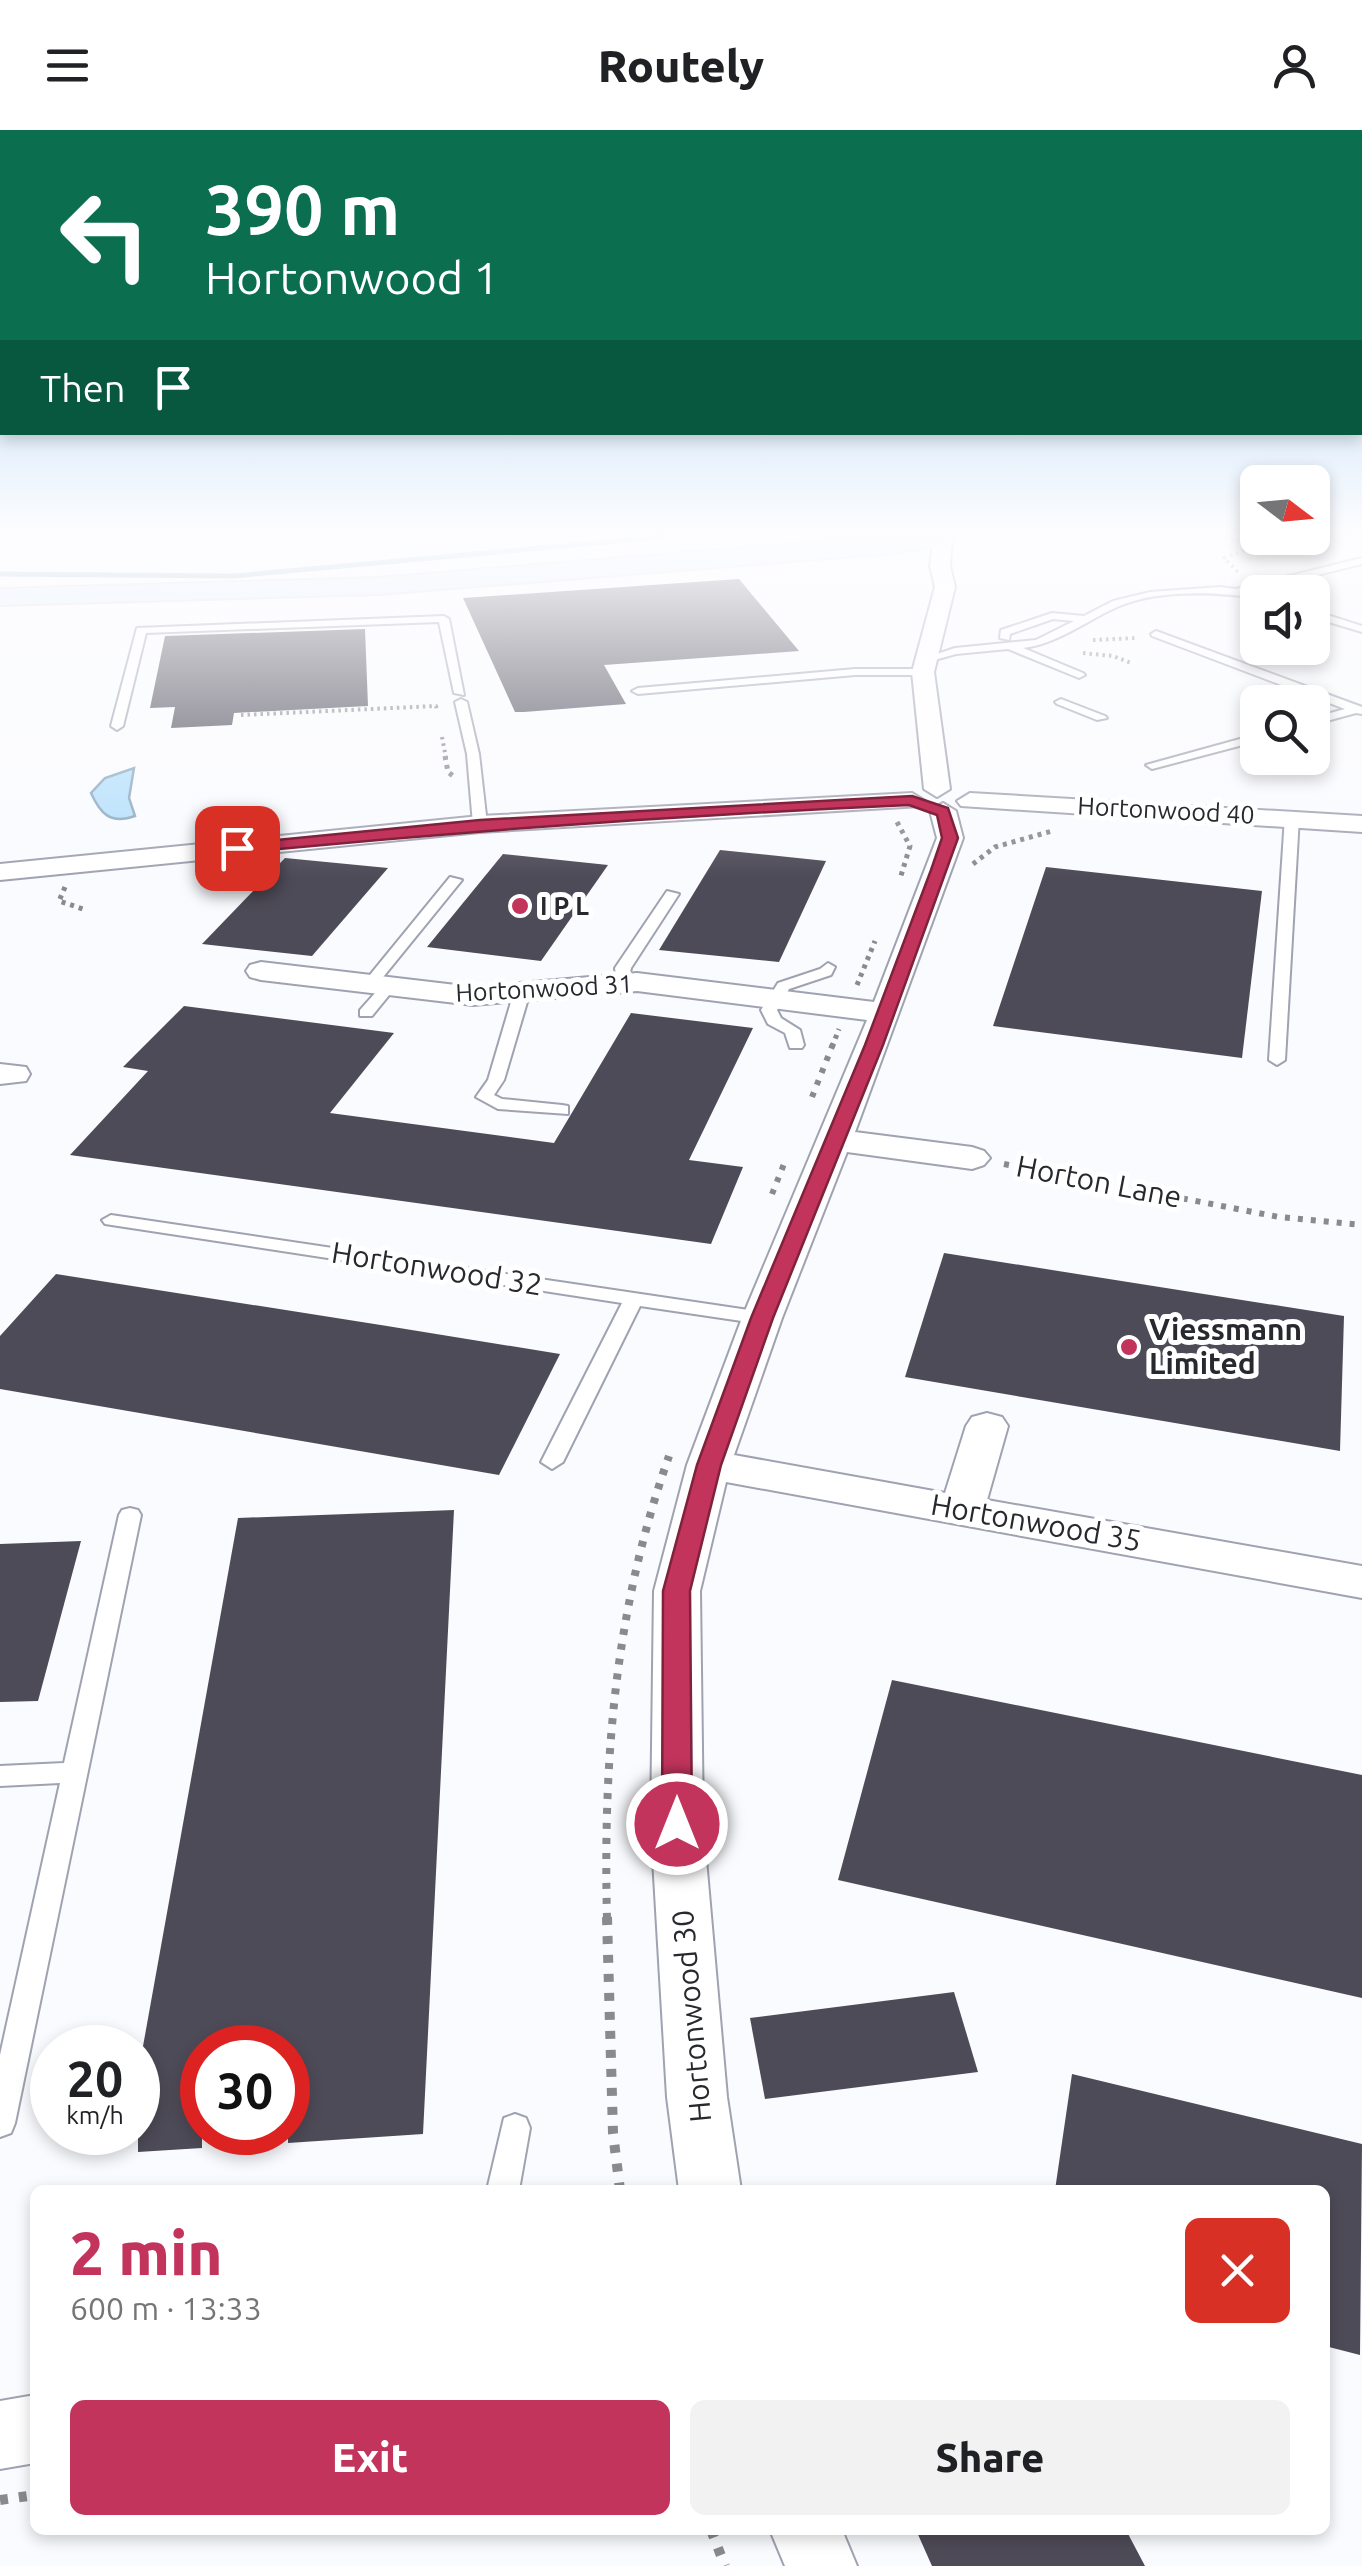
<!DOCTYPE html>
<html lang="en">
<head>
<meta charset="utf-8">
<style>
  body { margin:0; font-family:Ubuntu,sans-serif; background:#f2f2f2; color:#202124; height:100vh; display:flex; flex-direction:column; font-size:38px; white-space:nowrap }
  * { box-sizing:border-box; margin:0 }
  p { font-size:32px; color:#757577 }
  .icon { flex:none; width:55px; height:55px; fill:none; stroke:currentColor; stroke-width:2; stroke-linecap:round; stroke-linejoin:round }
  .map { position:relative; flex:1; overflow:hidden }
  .drawer { position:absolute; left:30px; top:2055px; width:1300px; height:350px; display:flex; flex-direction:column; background:#fff; border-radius:15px; box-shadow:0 5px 15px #0003 }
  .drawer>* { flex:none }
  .hud { position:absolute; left:0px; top:0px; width:1362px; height:305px; box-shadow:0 5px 15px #0003; background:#0b6e4f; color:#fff; overflow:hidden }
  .needle { width:65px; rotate:106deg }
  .controls { position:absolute; left:1240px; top:335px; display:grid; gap:20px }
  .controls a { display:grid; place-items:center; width:90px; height:90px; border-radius:15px; background:#fff; box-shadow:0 5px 15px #0003; font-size:50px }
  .speed { position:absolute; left:30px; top:1895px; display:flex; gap:20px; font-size:50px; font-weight:700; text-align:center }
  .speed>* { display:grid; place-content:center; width:130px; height:130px; border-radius:50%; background:#fff; box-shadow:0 5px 15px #0003; line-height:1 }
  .speed small { font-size:25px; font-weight:400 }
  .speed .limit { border:15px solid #d22; background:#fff; color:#111 }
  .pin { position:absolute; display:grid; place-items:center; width:85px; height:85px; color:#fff; margin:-42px; border-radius:20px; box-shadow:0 5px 15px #0006 }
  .me { position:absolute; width:110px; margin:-55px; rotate:0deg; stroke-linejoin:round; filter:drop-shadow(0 0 8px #0008) }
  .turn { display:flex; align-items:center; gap:35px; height:210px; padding:0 40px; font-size:45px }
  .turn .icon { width:130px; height:130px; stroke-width:2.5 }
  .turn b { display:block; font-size:70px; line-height:85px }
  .then { display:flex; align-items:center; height:95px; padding:0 40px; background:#0003; gap:20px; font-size:38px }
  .round { display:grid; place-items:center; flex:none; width:105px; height:105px; border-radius:15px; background:#f2f2f2 }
  .summary { display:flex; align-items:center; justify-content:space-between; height:170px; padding:0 40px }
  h1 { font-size:60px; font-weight:800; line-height:75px; color:#c3345d }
  .cta { display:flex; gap:20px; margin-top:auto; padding:20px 40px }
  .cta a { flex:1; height:115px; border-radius:15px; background:#c3345d; color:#fff; font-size:40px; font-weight:800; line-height:115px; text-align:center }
  .cta a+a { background:#f2f2f2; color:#202124 }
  header { display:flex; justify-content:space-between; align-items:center; height:130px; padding:0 40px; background:#fff; font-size:45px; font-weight:800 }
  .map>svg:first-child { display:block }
  .water { fill:#b4dffc; stroke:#8aa8be; stroke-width:2.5 }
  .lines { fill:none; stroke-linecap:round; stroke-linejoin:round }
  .stream { stroke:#8aa8be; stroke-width:5 }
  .building { fill:#4e4b58 }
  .service-casing { stroke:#9fa2b1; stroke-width:4 }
  .minor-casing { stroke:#9fa2b1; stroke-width:4 }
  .primary-casing { stroke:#d8d8d9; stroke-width:4 }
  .path-far4 { stroke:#888a8e; stroke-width:4; stroke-dasharray:2.5 4; stroke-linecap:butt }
  .path-far3 { stroke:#888a8e; stroke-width:5; stroke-dasharray:4 5; stroke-linecap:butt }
  .path-far2 { stroke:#888a8e; stroke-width:6; stroke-dasharray:5 8; stroke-linecap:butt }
  .path-far1 { stroke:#888a8e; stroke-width:8; stroke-dasharray:6 9; stroke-linecap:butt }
  .path { stroke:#888a8e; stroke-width:10; stroke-dasharray:8 11; stroke-linecap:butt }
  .service { fill:#fff; fill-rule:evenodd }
  .minor { fill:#fff; fill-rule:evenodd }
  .primary { fill:#dae8fb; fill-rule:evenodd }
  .route { fill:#c3345d; stroke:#7f223c; stroke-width:2.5 }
  .poi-dot { fill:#c3345d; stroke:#fff; stroke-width:4 }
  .labels { text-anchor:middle; stroke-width:10; stroke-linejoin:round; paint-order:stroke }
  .far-street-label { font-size:25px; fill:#27292e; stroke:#fff }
  .far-poi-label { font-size:25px; font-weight:bold; fill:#27292e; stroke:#fff; text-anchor:start }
  .street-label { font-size:30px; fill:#27292e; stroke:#fff }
  .poi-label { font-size:30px; font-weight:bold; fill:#27292e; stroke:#fff; text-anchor:start }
</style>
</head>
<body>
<header><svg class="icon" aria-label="menu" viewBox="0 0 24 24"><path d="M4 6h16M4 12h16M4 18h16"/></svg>Routely<svg class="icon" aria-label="person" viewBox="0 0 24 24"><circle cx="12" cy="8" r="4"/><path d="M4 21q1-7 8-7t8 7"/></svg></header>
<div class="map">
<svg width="1362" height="2436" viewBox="0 0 1362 2436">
  <rect width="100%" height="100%" fill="#fafbfe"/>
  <!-- water -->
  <path class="water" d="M134 638 129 668 135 686C110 695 100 683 91 663L105 648Z"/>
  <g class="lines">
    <!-- stream -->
    <path class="stream" d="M0 444 233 446 663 407"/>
  </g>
  <!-- building -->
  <g class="building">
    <path d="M739 449 799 521 604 535 626 574 524 582H515L463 468Z"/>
    <path d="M365 499 368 576 234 583 232 595 171 598 175 577 150 578 165 506Z"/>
    <path d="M720 720 826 731 779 832 659 820Z"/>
    <path d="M503 724 608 735 541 831 427 817Z"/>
    <path d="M285 728 388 738 312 826 202 814Z"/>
    <path d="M1046 737 1262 761 1242 928 993 896Z"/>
    <path d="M184 876 394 903 330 983 554 1013 631 883 753 898 689 1030 743 1037 711 1114 70 1025 148 941 123 937Z"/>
    <path d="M944 1123 1344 1186 1340 1321 905 1247Z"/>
    <path d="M56 1144 387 1196 560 1224 499 1345 0 1259V1206Z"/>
    <path d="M454 1380 423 2004 288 2013V1918H202V2018L138 2022V1944L238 1388Z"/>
    <path d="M81 1411 38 1571 0 1572V1414Z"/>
    <path d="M892 1550 1362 1645V1868L838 1750Z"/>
    <path d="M954 1862 978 1942 765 1969 750 1888Z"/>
    <path d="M1072 1944 1362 2014 1360 2225 1325 2216V2060H1055Z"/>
    <path d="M916 2400H1126L1145 2436H932Z"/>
  </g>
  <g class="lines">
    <defs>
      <g id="service">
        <path d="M1362 428V434L1252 461 1260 462 1258 468C1214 462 1158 459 1117 477 1086 491 1057 514 1023 518L1083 543 1085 545 1079 548 1008 519 956 524 924 533 919 530 955 518 1036 510 1074 491 1053 489 1010 504 1009 510 1000 508 1001 500 1052 483 1084 486 1113 471 1150 462 1220 457 1236 459Z"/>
        <path d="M1312 480 1362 496V502L1312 487Z"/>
        <path d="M444 486 449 489 464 565 454 563 439 492 146 503 123 596 117 600 111 596 137 498Z"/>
        <path d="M1156 501 1362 577V584L1356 583 1312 595V588L1345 579 1152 506 1151 504Z"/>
        <path d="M855 539H923L929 542 923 545H855L638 564 632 561 638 558Z"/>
        <path d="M461 569 467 572 479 624 487 694 480 698 473 694 467 624 455 572Z"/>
        <path d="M1061 569 1105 586 1107 588 1097 590 1057 574 1055 572Z"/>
        <path d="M1258 604V611L1152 639 1146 635Z"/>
        <path d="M1292 683 1299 687 1285 930 1277 935 1269 930 1285 687Z"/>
        <path d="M450 747 462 750 375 857H365V851Z"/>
        <path d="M667 761 679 764 631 838 627 856H617L615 838Z"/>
        <path d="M828 833 835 837 831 845 789 859 777 880 781 888 800 900 804 915 802 918H790L785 903 768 894 761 880 778 853 820 839Z"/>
        <path d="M389 851 394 853V859L372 886H360V880L384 853Z"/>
        <path d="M522 857 530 862 504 950 494 965 502 969 562 975 568 976V984L498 979 476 967 488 950 514 862Z"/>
        <path d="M111 1085 762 1182 772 1188 762 1194 640 1176 563 1332 552 1339 541 1332 622 1173 105 1094 102 1090Z"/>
        <path d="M130 1378 138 1380 141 1385 15 1993 11 2003 0 2007V1925L60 1653 0 1656V1636L64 1633 119 1385 122 1380Z"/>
        <path d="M515 1984 526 1988 530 1998 519 2060H487L504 1988Z"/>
      </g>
      <g id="minor">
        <path d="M934 407H952L950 436 955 457 934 542 950 659 937 667 924 659 912 542 935 457 930 436Z"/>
        <path d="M912 663 925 671 921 676 480 702 0 750V734L480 686Z"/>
        <path d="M970 663 1362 686V702L961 676 957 671Z"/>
        <path d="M943 673 956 681 963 708 855 1002 972 1017 984 1021 990 1028 984 1035 972 1039 847 1022 782 1188 734 1325 945 1363 966 1296 972 1287 987 1283 1002 1287 1008 1296 987 1370 1362 1436V1468L726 1352 700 1461 703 1695 727 1967 741 2060H679L667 1967 651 1695 654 1461 687 1335 742 1188 867 890 637 861 473 875 261 850 250 847 246 841 250 835 261 832 473 857 637 843 874 872 937 708 930 681Z"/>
        <path d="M0 934 26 937 30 944 26 951 0 954Z"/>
        <path d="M35 2265V2333L0 2339V2271Z"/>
        <path d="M770 2400H842L857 2436H785Z"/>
      </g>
      <path id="primary" d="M957 407 944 415 893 423 378 464 0 475V459L378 448 830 411 836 407Z"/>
    </defs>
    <!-- service casing -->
    <use href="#service" class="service-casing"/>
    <!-- minor casing -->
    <use href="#minor" class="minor-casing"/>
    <!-- primary casing -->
    <use href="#primary" class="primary-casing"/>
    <!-- path-far4 -->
    <g class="path-far4">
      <path d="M1224 407 1256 416 1224 428 1239 443"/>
      <path d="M1093 510 1136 508"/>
      <path d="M1083 523 1113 526 1131 533"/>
      <path d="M241 585 436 576 437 580"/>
      <path d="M442 607 446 628"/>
    </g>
    <!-- path-far3 -->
    <g class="path-far3">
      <path d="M445 626 448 642 453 646"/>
      <path d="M897 692 910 716 900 749"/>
      <path d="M973 734 995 717 1052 701"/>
      <path d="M65 757 59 771 83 779"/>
      <path d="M857 855 875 811"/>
      <path d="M832 917 839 899"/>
    </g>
    <!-- path-far2 -->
    <g class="path-far2">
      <path d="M812 967 833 914"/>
      <path d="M1004 1034 1279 1087 1362 1095"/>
      <path d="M772 1064 784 1034"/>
    </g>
    <!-- path-far1 -->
    <path class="path-far1" d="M607 1789C603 1628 615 1479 669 1326"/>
    <!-- path -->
    <g class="path">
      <path d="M607 1787 613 2003 620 2060"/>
      <path d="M0 2370 35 2365"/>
      <path d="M711 2400 725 2436"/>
    </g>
    <!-- service -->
    <use href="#service" class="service"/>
    <!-- minor -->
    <use href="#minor" class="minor"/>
    <!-- primary -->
    <use href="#primary" class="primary"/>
  </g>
  <!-- sky -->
  <linearGradient id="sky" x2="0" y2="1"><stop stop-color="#93c5f0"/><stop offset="0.54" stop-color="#fdfdff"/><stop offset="1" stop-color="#fdfdff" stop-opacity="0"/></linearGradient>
  <rect width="1362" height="748" fill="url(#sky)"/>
  <!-- route -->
  <path class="route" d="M912 666 948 678 958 708 883 915 773 1188 721 1335 690 1461 692 1694 688 1703 677 1706 667 1703 662 1694 663 1461 697 1335 751 1188 865 915 931 740 942 708 937 685 909 675C684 685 461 701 237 723L229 718 237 714 480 690Z"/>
  <!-- markers -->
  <g class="poi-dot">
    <circle cx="520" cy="776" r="10"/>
    <circle cx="1129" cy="1217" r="10"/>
  </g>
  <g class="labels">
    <!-- far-street labels -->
    <g class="far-street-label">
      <text transform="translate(1166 680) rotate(3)" y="9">Hortonwood 40</text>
      <text transform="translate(544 858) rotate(-3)" y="9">Hortonwood 31</text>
    </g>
    <!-- far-poi labels -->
    <g class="far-poi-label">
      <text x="540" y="785">I P L</text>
    </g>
    <!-- street labels -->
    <g class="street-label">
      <text transform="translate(1099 1052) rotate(11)" y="10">Horton Lane</text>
      <text transform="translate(437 1139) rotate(9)" y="10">Hortonwood 32</text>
      <text transform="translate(1036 1393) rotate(10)" y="10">Hortonwood 35</text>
      <text transform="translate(692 1886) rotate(-95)" y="10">Hortonwood 30</text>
    </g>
    <!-- poi labels -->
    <g class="poi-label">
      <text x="1149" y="1210">Viessmann<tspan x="1149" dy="34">Limited</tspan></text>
    </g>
  </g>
</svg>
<div class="controls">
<a><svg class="needle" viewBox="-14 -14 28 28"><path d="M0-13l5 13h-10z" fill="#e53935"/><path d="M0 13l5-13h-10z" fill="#757577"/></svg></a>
<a><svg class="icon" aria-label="sound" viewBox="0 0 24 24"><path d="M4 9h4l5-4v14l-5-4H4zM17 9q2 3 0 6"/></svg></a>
<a><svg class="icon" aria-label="search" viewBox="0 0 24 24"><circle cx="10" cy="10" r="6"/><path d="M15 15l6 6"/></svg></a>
</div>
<div class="speed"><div>20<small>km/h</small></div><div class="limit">30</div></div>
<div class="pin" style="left:237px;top:718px;background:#d93025"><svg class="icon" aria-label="arrive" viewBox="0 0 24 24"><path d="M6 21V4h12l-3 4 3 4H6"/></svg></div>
<svg class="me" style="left:677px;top:1694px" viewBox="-20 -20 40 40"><circle r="17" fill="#c3345d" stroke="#fff" stroke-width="3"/><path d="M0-11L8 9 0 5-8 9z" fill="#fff"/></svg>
<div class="hud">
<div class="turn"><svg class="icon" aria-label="left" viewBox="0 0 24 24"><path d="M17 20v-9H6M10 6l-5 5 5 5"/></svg><div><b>390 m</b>Hortonwood 1</div></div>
<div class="then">Then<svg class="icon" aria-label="arrive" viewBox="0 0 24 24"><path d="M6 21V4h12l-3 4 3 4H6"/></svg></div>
</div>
<section class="drawer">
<div class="summary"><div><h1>2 min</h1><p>600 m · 13:33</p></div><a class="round" style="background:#d93025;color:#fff"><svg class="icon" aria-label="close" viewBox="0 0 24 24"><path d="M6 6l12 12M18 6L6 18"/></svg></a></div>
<div class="cta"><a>Exit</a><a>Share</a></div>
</section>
</div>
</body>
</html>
